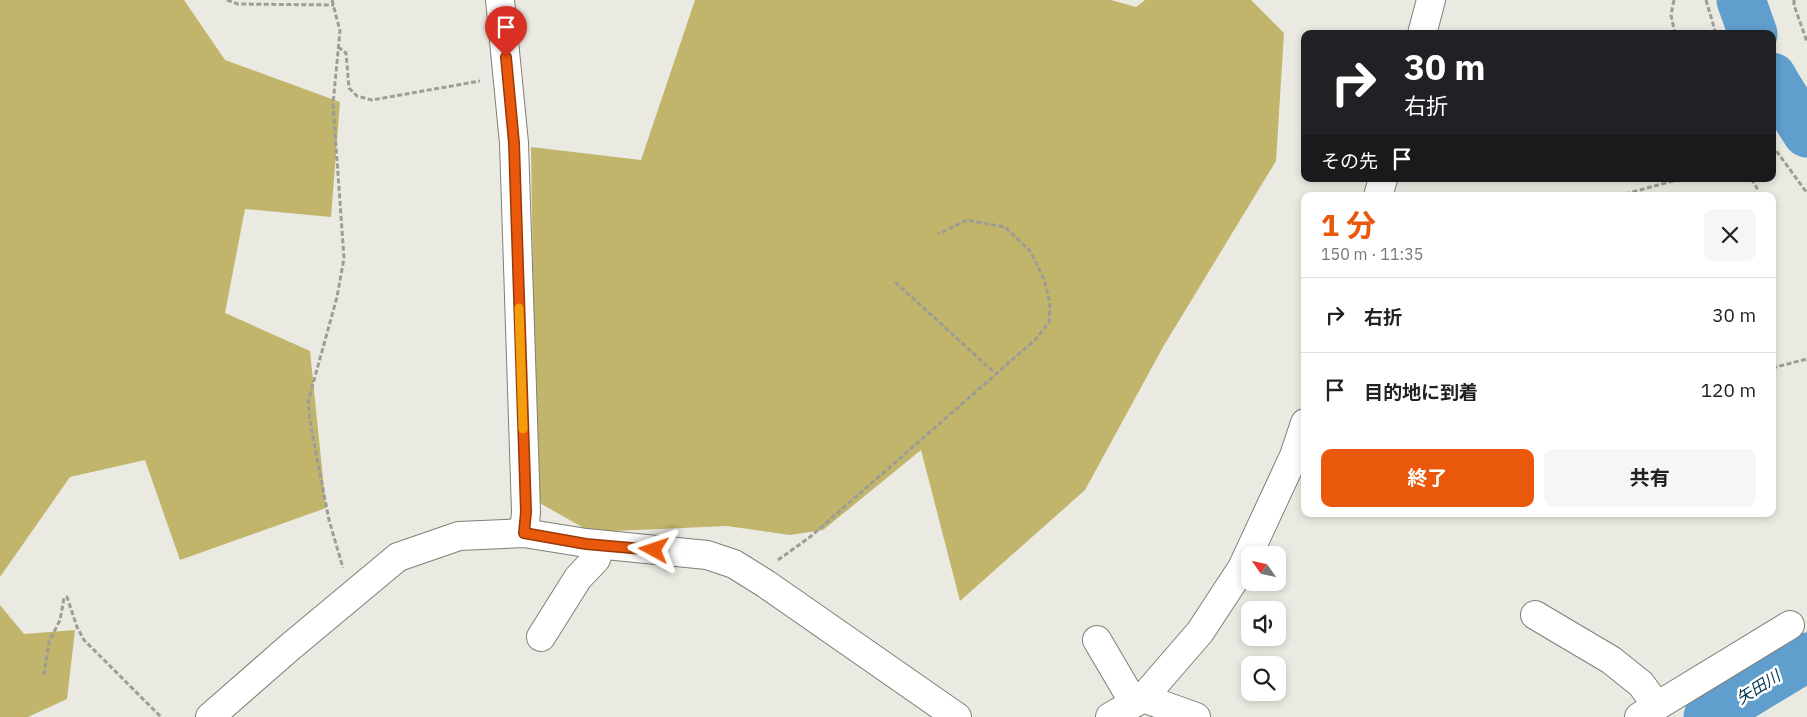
<!DOCTYPE html>
<html lang="ja">
<head>
<meta charset="utf-8">
<style>
  body { margin:0; font-family:"IBM Plex Sans","Noto Sans JP",sans-serif; background:#f6f6f6; color:#222; height:100vh; display:flex; flex-direction:column; font-size:19px; white-space:nowrap }
  * { box-sizing:border-box; margin:0 }
  p { font-size:16px; color:#767676 }
  .icon { flex:none; width:28px; height:28px; fill:none; stroke:currentColor; stroke-width:2; stroke-linecap:round; stroke-linejoin:round }
  .map { position:relative; flex:1; overflow:hidden }
  .details { position:absolute; left:1301px; top:192px; width:475px; height:325px; display:flex; flex-direction:column; background:#fff; border-radius:10px; box-shadow:0 2px 8px #0003 }
  .details>* { flex:none }
  .guide { position:absolute; left:1301px; top:30px; width:475px; height:152px; border-radius:10px; box-shadow:0 2px 8px #0003; background:#202124; color:#fff; overflow:hidden }
  .needle { width:32px; rotate:304deg }
  .tools { position:absolute; left:1241px; top:546px; display:grid; gap:10px }
  .tools a { display:grid; place-items:center; width:45px; height:45px; border-radius:10px; background:#fff; box-shadow:0 2px 8px #0003; font-size:25px }
  .pin { position:absolute; display:grid; place-items:center; width:42px; height:42px; color:#fff; margin:-51px -21px; border-radius:50% 50% 50% 0; rotate:-45deg; box-shadow:0 0 5px #0007 }
  .pin .icon { rotate:45deg }
  .me { position:absolute; width:55px; margin:-28px; rotate:275deg; stroke-linejoin:round; filter:drop-shadow(0 0 4px #0008) }
  .turn { display:flex; align-items:center; gap:18px; height:105px; padding:0 20px; font-size:22px }
  .turn .icon { width:65px; height:65px; stroke-width:2.5 }
  .turn b { display:block; font-size:35px; line-height:42px }
  .then { display:flex; align-items:center; height:48px; padding:0 20px; background:#0003; gap:10px; font-size:19px }
  .round { display:grid; place-items:center; flex:none; width:52px; height:52px; border-radius:10px; background:#f6f6f6 }
  .overview { display:flex; align-items:center; justify-content:space-between; height:85px; padding:0 20px }
  h1 { font-size:30px; font-weight:700; line-height:38px; color:#ea580c }
  .primary-button { display:flex; gap:10px; margin-top:auto; padding:10px 20px }
  .primary-button a { flex:1; height:58px; border-radius:10px; background:#ea580c; color:#fff; font-size:20px; font-weight:700; line-height:58px; text-align:center }
  .primary-button a+a { background:#f6f6f6; color:#222 }
  ul { padding:0; list-style:none }
  li { display:flex; align-items:center; gap:15px; height:75px; padding:0 20px; border-top:1px solid #e0e0e0 }
  li div { flex:1 }
  li b { display:block; font-size:19px }
  li em { font-style:normal }
  .map>svg:first-child { display:block }
  .forest { fill:#c1b56c }
  .lines { fill:none; stroke-linecap:round; stroke-linejoin:round }
  .river { stroke:#5f9ecd; stroke-width:49 }
  .minor-casing { stroke:#7f7f78; stroke-width:30 }
  .path { stroke:#9d9c96; stroke-width:3; stroke-dasharray:5 2.5; stroke-linecap:butt }
  .minor { stroke:#fff; stroke-width:28 }
  .route-casing { stroke:#983908; stroke-width:12 }
  .route { stroke:#ea580c; stroke-width:9 }
  .slow { stroke:#f59e0b; stroke-width:9 }
  .labels { text-anchor:middle; stroke-width:5; stroke-linejoin:round; paint-order:stroke }
  .water-label { font-size:16px; font-style:italic; fill:#003453; stroke:#fff }
</style>
</head>
<body>
<div class="map">
<svg width="1807" height="717" viewBox="0 0 1807 717">
  <rect width="100%" height="100%" fill="#ebeae2"/>
  <!-- forest -->
  <g class="forest">
    <path d="M0 0H184L225 60 340 102 331 217 245 209 225 313 310 351 326 508 180 560 145 460 70 477 0 577Z"/>
    <path d="M695 0H1111L1136 7 1145 0H1251L1284 33 1276 161 1163 347 1085 490 960 601 921 450 823 530 790 535 727 526 591 532 536 501 531 147 641 160Z"/>
    <path d="M0 605 24 634 75 630 67 699 28 717H0Z"/>
  </g>
  <g class="lines">
    <!-- river -->
    <g class="river">
      <path d="M1741 0 1753 34"/>
      <path d="M1772 77 1777 86 1807 133"/>
      <path d="M1708 717 1807 657"/>
    </g>
    <defs>
      <g id="minor">
        <path d="M500 0 514 143 526 512 524 533"/>
        <path d="M1422 34 1431 0"/>
        <path d="M1378 196 1383 179"/>
        <path d="M1535 615 1611 660 1641 684 1657 706"/>
        <path d="M541 637 578 578 596 559 601 545"/>
        <path d="M1097 640 1134 703"/>
        <path d="M1143 698 1196 717"/>
        <path d="M210 717 290 647 398 557 459 536 524 533 586 543 707 555 734 564 766 584 957 717"/>
        <path d="M1110 717 1143 698 1200 632 1242 568 1294 456 1305 423"/>
        <path d="M1639 717 1790 625"/>
      </g>
    </defs>
    <!-- minor casing -->
    <use href="#minor" class="minor-casing"/>
    <!-- path -->
    <g class="path">
      <path d="M227 0 238 4 334 5"/>
      <path d="M332 0 340 31 333 104 344 258 337 297 308 402 311 427 329 520 343 568"/>
      <path d="M1674 0 1671 15 1675 34"/>
      <path d="M1706 0 1716 34"/>
      <path d="M1794 0V5L1807 42"/>
      <path d="M338 47 346 53 349 88 357 96 372 100 480 81"/>
      <path d="M1772 145 1807 193"/>
      <path d="M1751 179 1757 188 1755 194 1751 196"/>
      <path d="M1618 196 1680 179"/>
      <path d="M895 282 996 374"/>
      <path d="M1772 368 1807 359"/>
      <path d="M778 560 810 537 1036 339 1049 322 1050 303 1044 279 1030 251 1005 227 967 220 938 234"/>
      <path d="M44 675 49 642 60 620 64 598 67 597 77 627 84 640 161 717"/>
    </g>
    <!-- minor -->
    <use href="#minor" class="minor"/>
  </g>
  <g class="lines">
    <defs>
      <path id="route" d="M506 57 514 143 526 512 524 533 586 544 654 550"/>
    </defs>
    <!-- route casing -->
    <use href="#route" class="route-casing"/>
    <!-- route -->
    <use href="#route" class="route"/>
    <!-- slow -->
    <path class="slow" d="M519 308 523 429"/>
  </g>
  <g class="labels">
    <!-- water labels -->
    <g class="water-label">
      <text transform="translate(1758 687) rotate(-32)" y="6">矢田川</text>
    </g>
  </g>
</svg>
<div class="tools">
<a><svg class="needle" viewBox="-14 -14 28 28"><path d="M0-13l5 13h-10z" fill="#e53935"/><path d="M0 13l5-13h-10z" fill="#767676"/></svg></a>
<a><svg class="icon" aria-label="sound" viewBox="0 0 24 24"><path d="M4 9h4l5-4v14l-5-4H4zM17 9q2 3 0 6"/></svg></a>
<a><svg class="icon" aria-label="search" viewBox="0 0 24 24"><circle cx="10" cy="10" r="6"/><path d="M15 15l6 6"/></svg></a>
</div>
<div class="pin" style="left:506px;top:57px;background:#d93025"><svg class="icon" aria-label="arrive" viewBox="0 0 24 24"><path d="M6 21V4h12l-3 4 3 4H6"/></svg></div>
<svg class="me" style="left:654px;top:550px" viewBox="-20 -20 40 40"><path d="M0-17L14 15 0 8-14 15z" fill="#ea580c" stroke="#fff" stroke-width="4"/></svg>
<div class="guide">
<div class="turn"><svg class="icon" aria-label="right" viewBox="0 0 24 24"><path d="M7 20v-9h11M14 6l5 5-5 5"/></svg><div><b>30 m</b>右折</div></div>
<div class="then">その先<svg class="icon" aria-label="arrive" viewBox="0 0 24 24"><path d="M6 21V4h12l-3 4 3 4H6"/></svg></div>
</div>
<section class="details">
<div class="overview"><div><h1>1 分</h1><p>150 m · 11:35</p></div><a class="round"><svg class="icon" aria-label="close" viewBox="0 0 24 24"><path d="M6 6l12 12M18 6L6 18"/></svg></a></div>
<ul>
<li><svg class="icon" aria-label="right" viewBox="0 0 24 24"><path d="M7 20v-9h11M14 6l5 5-5 5"/></svg><div><b>右折</b></div><em>30 m</em></li>
<li><svg class="icon" aria-label="arrive" viewBox="0 0 24 24"><path d="M6 21V4h12l-3 4 3 4H6"/></svg><div><b>目的地に到着</b></div><em>120 m</em></li>
</ul>
<div class="primary-button"><a>終了</a><a>共有</a></div>
</section>
</div>
</body>
</html>
